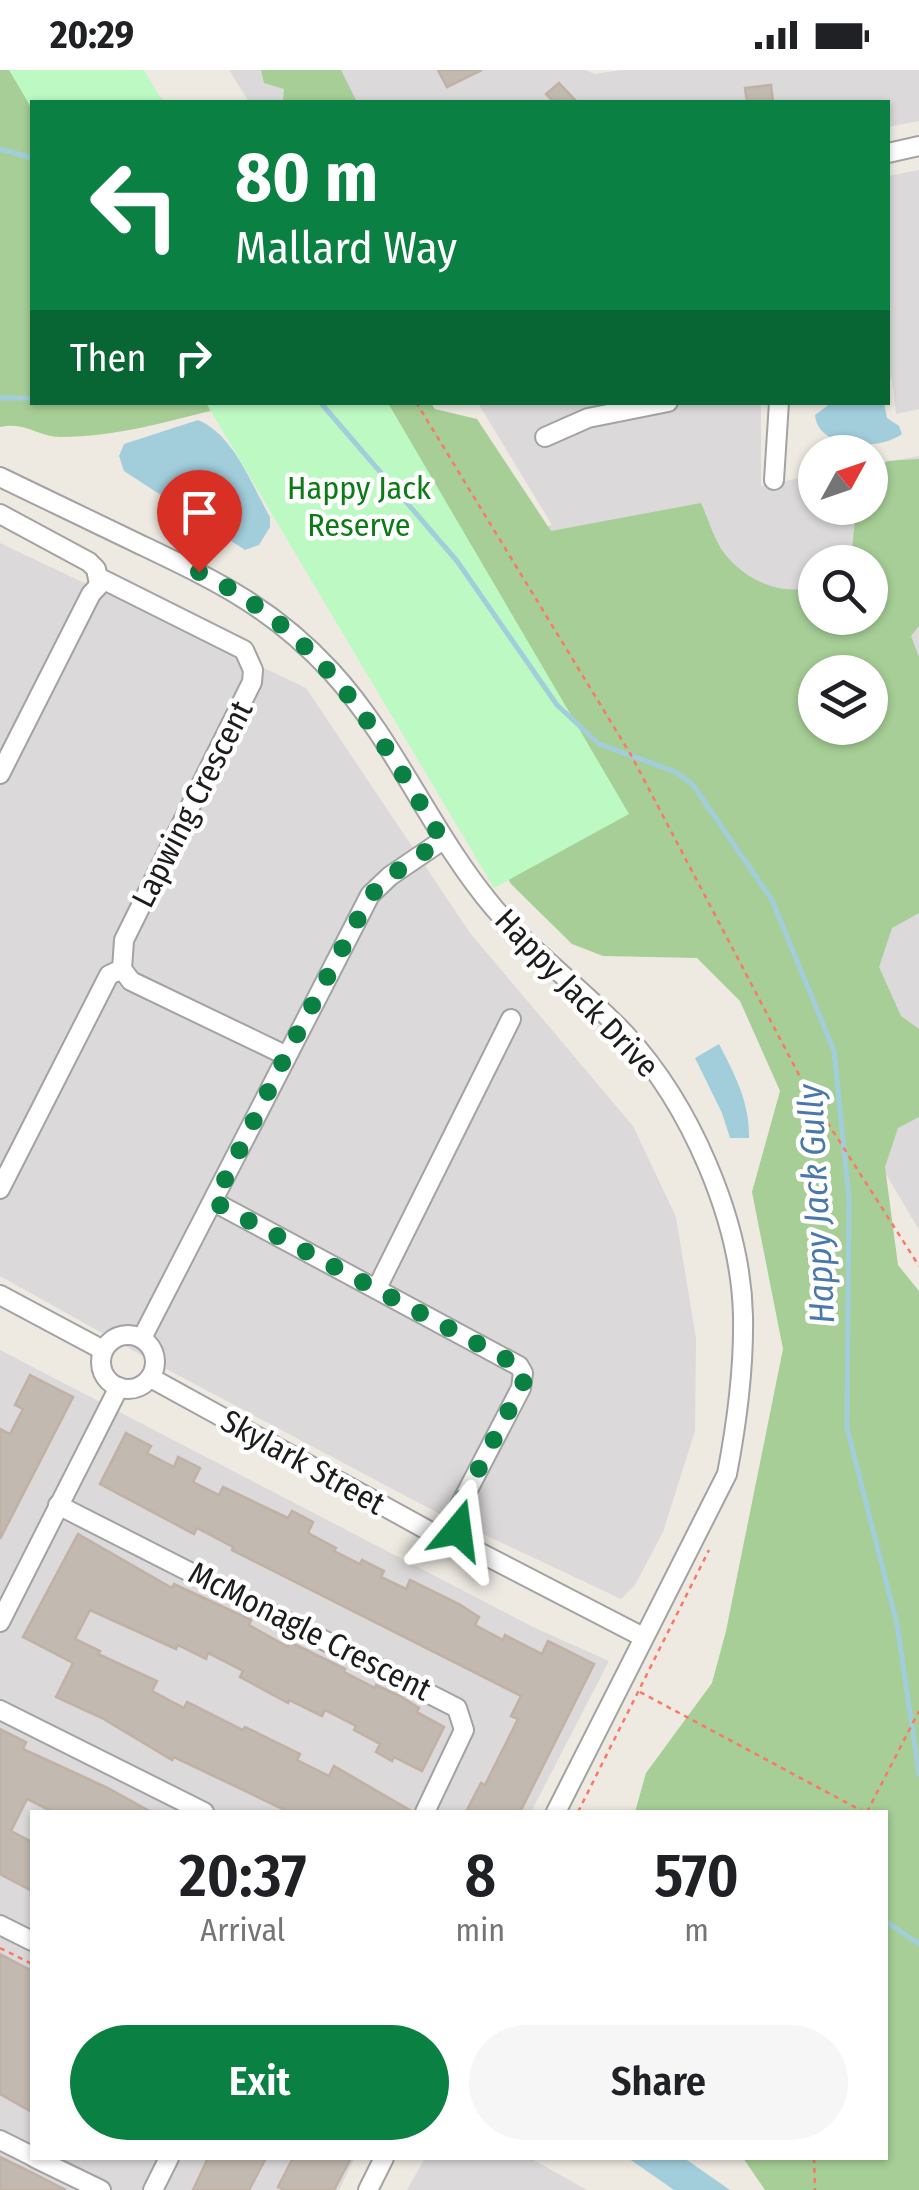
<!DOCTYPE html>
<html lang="en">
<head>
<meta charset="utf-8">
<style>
  body { margin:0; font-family:"Fira Sans Condensed",sans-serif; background:#f6f6f6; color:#202124; height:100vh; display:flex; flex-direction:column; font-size:38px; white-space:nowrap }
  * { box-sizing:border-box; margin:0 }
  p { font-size:32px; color:#757577 }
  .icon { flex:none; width:55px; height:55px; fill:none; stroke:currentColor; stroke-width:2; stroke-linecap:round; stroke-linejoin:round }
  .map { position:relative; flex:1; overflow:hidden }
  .details { position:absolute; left:30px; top:1740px; width:858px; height:350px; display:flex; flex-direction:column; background:#fff; border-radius:0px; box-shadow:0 2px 8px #0004 }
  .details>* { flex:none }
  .top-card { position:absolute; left:30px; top:30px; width:860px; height:305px; border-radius:0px; box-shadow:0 2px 8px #0004; background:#0b8043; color:#fff; overflow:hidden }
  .needle { width:65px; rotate:50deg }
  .buttons { position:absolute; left:798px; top:365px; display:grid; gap:20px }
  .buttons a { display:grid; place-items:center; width:90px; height:90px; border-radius:50%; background:#fff; box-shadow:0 2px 8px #0004; font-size:50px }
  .pin { position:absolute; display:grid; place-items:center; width:85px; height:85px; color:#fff; margin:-102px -42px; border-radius:50% 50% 50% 0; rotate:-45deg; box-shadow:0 0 10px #0007 }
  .pin .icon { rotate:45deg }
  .me { position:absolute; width:110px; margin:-55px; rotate:16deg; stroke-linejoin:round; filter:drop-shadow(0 0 8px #0008) }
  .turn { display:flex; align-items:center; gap:35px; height:210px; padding:0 40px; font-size:45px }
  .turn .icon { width:130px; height:130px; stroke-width:2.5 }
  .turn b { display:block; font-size:70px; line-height:85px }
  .then { display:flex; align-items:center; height:95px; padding:0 40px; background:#0003; gap:20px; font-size:38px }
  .eta { display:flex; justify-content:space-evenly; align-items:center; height:170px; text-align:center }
  .eta b { font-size:60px; font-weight:600; line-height:70px }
  .button { display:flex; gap:20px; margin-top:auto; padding:20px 40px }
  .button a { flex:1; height:115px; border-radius:60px; background:#0b8043; color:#fff; font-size:40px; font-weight:600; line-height:115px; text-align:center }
  .button a+a { background:#f6f6f6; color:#202124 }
  .status { display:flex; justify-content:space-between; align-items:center; height:70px; padding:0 50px; background:#fff; direction:ltr }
  .status svg { height:28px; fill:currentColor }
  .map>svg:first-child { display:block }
  .residential { fill:#dbd9d9; fill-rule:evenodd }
  .forest { fill:#a6ce96; fill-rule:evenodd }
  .park { fill:#bdf9c3 }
  .water { fill:#a2cedc }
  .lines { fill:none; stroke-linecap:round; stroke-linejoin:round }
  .stream { stroke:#a2cedc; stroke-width:5 }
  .building { fill:#c2bab1; stroke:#c0b1a4; stroke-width:2.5 }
  .street-casing { stroke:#a3a3a3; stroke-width:22 }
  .path { stroke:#fb7766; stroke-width:2.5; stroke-dasharray:5 5; stroke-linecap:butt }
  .street { stroke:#fff; stroke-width:18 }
  .route { stroke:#0b8043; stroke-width:18; stroke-dasharray:0 32.4 }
  .labels { text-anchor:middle; stroke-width:9; stroke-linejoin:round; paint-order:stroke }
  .park-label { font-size:32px; fill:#0a7b15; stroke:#fff }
  .street-label { font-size:32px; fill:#1c1c1c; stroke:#fff }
  .water-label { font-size:35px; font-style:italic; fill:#4979ac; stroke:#fff }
</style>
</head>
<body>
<div class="status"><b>20:29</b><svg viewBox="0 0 49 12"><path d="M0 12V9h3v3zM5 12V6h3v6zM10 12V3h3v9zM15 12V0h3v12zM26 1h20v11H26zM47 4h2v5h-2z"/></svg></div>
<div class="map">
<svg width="919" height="2120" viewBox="0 0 919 2120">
  <rect width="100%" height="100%" fill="#eeeae2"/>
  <!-- residential -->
  <g class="residential">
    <path d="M229 0H586L594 4 622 0H919V51L888 57V32H249Z"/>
    <path d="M919 100V339L896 344 892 309 888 310V106Z"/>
    <path d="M478 333H761V416L815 405V438H870V395L919 386V1160L507 464 552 455ZM815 492H870V548H815ZM815 602H870V658H815Z"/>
    <path d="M0 473 306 618 470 863 633 1056 676 1147 696 1269 695 1361 663 1462 635 1515 621 1529 434 1441 170 1301 0 1206Z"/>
    <path d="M0 1280 535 1558 609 1591 531 1742H32V2088H355L339 2120H0Z"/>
    <path d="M425 2088H530L587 2120H407Z"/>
  </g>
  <!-- forest -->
  <g class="forest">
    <path d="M0 0H136L164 32H32V332L431 333 435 339 477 349 551 461 701 433C708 448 714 470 724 483 746 511 781 526 815 517V548H870V492H851L856 438H870V408L887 391 919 389V556L911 566 919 587V843L892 858 879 897 901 946 919 959V1047L898 1058 885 1097 898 1195 919 1221V2120H765L743 2088H885V1742H635L646 1703 712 1613 726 1561 783 1279 752 1122 780 1021 740 931 697 888 603 886 572 874 511 814 488 771 222 338C169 351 116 367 60 367 39 367 25 351 0 357ZM815 602H870V658H815Z"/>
    <path d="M261 0H341L357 32H283L284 19 264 13Z"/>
  </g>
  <!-- park -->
  <g class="park">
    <path d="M9 0H144L163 32H32V39Z"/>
    <path d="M206 333H388L629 744 494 818Z"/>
  </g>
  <!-- water -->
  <g class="water">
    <path d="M831 333H884L887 348 899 356 902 364C879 381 818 380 815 345Z"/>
    <path d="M198 350C234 365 251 414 270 447V457L259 475 245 480 124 401 119 386 124 374Z"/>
    <path d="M719 974C735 1005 750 1033 749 1068H730L722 1043 695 988Z"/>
    <path d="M628 2088H684L730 2120H674Z"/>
  </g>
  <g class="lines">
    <!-- stream -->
    <g class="stream">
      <path d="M0 79 32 88"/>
      <path d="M0 328H32"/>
      <path d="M320 332 457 491 557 635 599 674 676 702 693 715 772 830 834 981 849 1128 847 1358 897 1554 919 1704"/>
      <path d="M885 1851 919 1874"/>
    </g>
  </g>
  <!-- building -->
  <g class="building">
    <path d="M438 0H482L447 17Z"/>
    <path d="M559 13 577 32H554L546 24Z"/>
    <path d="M771 15 773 32H747L745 18Z"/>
    <path d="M30 1305 73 1327 0 1469V1359L10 1364 23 1339 15 1335Z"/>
    <path d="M126 1363 151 1376 147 1383 174 1397 178 1387 200 1398 193 1412 219 1425 223 1417 288 1448 292 1441 313 1452 308 1463 336 1478 334 1481 360 1494 362 1490 384 1501 381 1507 406 1519 410 1510 459 1534 479 1547 475 1555 503 1570 505 1565 542 1584 548 1571 594 1594 520 1742H466L481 1713 485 1715 518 1649 511 1646 521 1626 232 1480 233 1477 197 1458 194 1464 100 1414Z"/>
    <path d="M78 1464 172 1518 174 1514 251 1550 249 1555 288 1577 290 1572 345 1599 344 1602 375 1618 376 1615 400 1626 419 1638 417 1642 444 1657 422 1701 394 1687 392 1691 376 1682 380 1674 354 1660 356 1656 325 1640 322 1646 289 1630 288 1633 240 1607 243 1601 208 1583 206 1589 178 1575 176 1579 90 1540 75 1569 100 1581 98 1584 157 1611 152 1621 184 1638 187 1632 243 1660 245 1657 300 1684 297 1690 329 1706 334 1696 413 1742H289L174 1687 172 1690 102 1648 56 1627 73 1593 23 1567Z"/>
    <path d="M0 1659 26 1672 23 1679 108 1718 151 1742H53L27 1729 11 1761 32 1772V1821L0 1804Z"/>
    <path d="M0 1884 32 1901V2042L0 2024Z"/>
    <path d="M0 2087 29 2101 66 2120H0Z"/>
    <path d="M208 2088H266L249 2120H193Z"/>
    <path d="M293 2088H351L334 2120H285L278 2117Z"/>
  </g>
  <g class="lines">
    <defs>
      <g id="street">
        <path d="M888 83 919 76"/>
        <path d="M545 367 588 348 668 332"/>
        <path d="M0 407C46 429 91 451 137 473 214 510 271 536 331 601 396 672 432 765 494 838 533 884 584 920 625 964 690 1034 741 1150 743 1246 744 1300 737 1352 727 1404L556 1742"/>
        <path d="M774 410 779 332"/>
        <path d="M0 444 89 492 96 499 99 514"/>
        <path d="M0 704 91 524 104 510 244 580 253 600 252 612 124 870 122 899 131 911 285 985"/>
        <path d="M0 1119 109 905 122 899"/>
        <path d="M214 1132 519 1296 523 1303 521 1318 459 1437 458 1461 471 1478 643 1567"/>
        <path d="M377 1218 511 949"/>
        <path d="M0 1225 103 1280"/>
        <circle cx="128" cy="1292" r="27"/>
        <path d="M142 1268 370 825 390 806 443 770"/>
        <path d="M151 1308 429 1461 443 1465 458 1461"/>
        <path d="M58 1435 457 1638 464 1660 425 1742"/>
        <path d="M0 1552 119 1317"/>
        <path d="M0 1640 204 1742"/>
        <path d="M0 1855 32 1871"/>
        <path d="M0 2070 32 2086"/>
        <path d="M35 2088 101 2120"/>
        <path d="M153 2120 169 2088"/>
        <path d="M368 2120 384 2088"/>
      </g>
    </defs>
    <!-- street casing -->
    <use href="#street" class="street-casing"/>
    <!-- path -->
    <g class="path">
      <path d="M416 332 631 685 808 1022 919 1196"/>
      <path d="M640 1622 864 1742"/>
      <path d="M578 1742 709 1480"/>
      <path d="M867 1742 919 1641"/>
      <path d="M0 1878 32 1894"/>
      <path d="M814 2088 815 2120"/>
    </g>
    <!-- street -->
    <use href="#street" class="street"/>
  </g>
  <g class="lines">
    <!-- route -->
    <path class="route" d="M199 502C319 560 377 660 442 770L390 806 370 826 286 985 214 1132 519 1296 524 1311 459 1437 458 1460"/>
  </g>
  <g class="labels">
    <!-- park labels -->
    <g class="park-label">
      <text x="359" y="429">Happy Jack<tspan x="359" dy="37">Reserve</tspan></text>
    </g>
    <!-- street labels -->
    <g class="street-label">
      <text transform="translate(192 734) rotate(-63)" y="11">Lapwing Crescent</text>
      <text transform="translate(577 923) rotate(46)" y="11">Happy Jack Drive</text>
      <text transform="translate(303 1392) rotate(29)" y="11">Skylark Street</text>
      <text transform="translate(310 1561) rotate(27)" y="11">McMonagle Crescent</text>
    </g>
    <!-- water labels -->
    <g class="water-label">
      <text transform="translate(816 1134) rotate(-93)" y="12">Happy Jack Gully</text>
    </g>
  </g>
</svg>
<div class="buttons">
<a><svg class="needle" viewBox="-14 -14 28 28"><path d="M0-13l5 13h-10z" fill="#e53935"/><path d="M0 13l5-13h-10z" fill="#757577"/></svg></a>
<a><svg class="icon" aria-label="search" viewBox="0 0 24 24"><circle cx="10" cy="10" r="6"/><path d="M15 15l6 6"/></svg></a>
<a><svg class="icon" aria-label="layers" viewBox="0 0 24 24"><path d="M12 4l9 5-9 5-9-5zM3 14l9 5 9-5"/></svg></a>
</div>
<div class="pin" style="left:199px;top:502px;background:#d93025"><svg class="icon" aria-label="arrive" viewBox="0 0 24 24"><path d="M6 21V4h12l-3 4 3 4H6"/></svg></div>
<svg class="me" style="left:458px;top:1460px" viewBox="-20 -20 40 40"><path d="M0-17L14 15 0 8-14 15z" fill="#0b8043" stroke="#fff" stroke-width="4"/></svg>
<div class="top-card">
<div class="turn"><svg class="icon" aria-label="left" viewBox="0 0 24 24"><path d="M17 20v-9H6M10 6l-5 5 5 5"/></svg><div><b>80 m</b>Mallard Way</div></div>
<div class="then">Then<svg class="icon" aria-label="right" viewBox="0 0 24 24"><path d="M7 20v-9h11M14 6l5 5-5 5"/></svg></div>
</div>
<section class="details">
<div class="eta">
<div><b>20:37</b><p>Arrival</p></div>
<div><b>8</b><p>min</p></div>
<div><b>570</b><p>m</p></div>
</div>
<div class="button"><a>Exit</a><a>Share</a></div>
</section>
</div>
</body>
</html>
